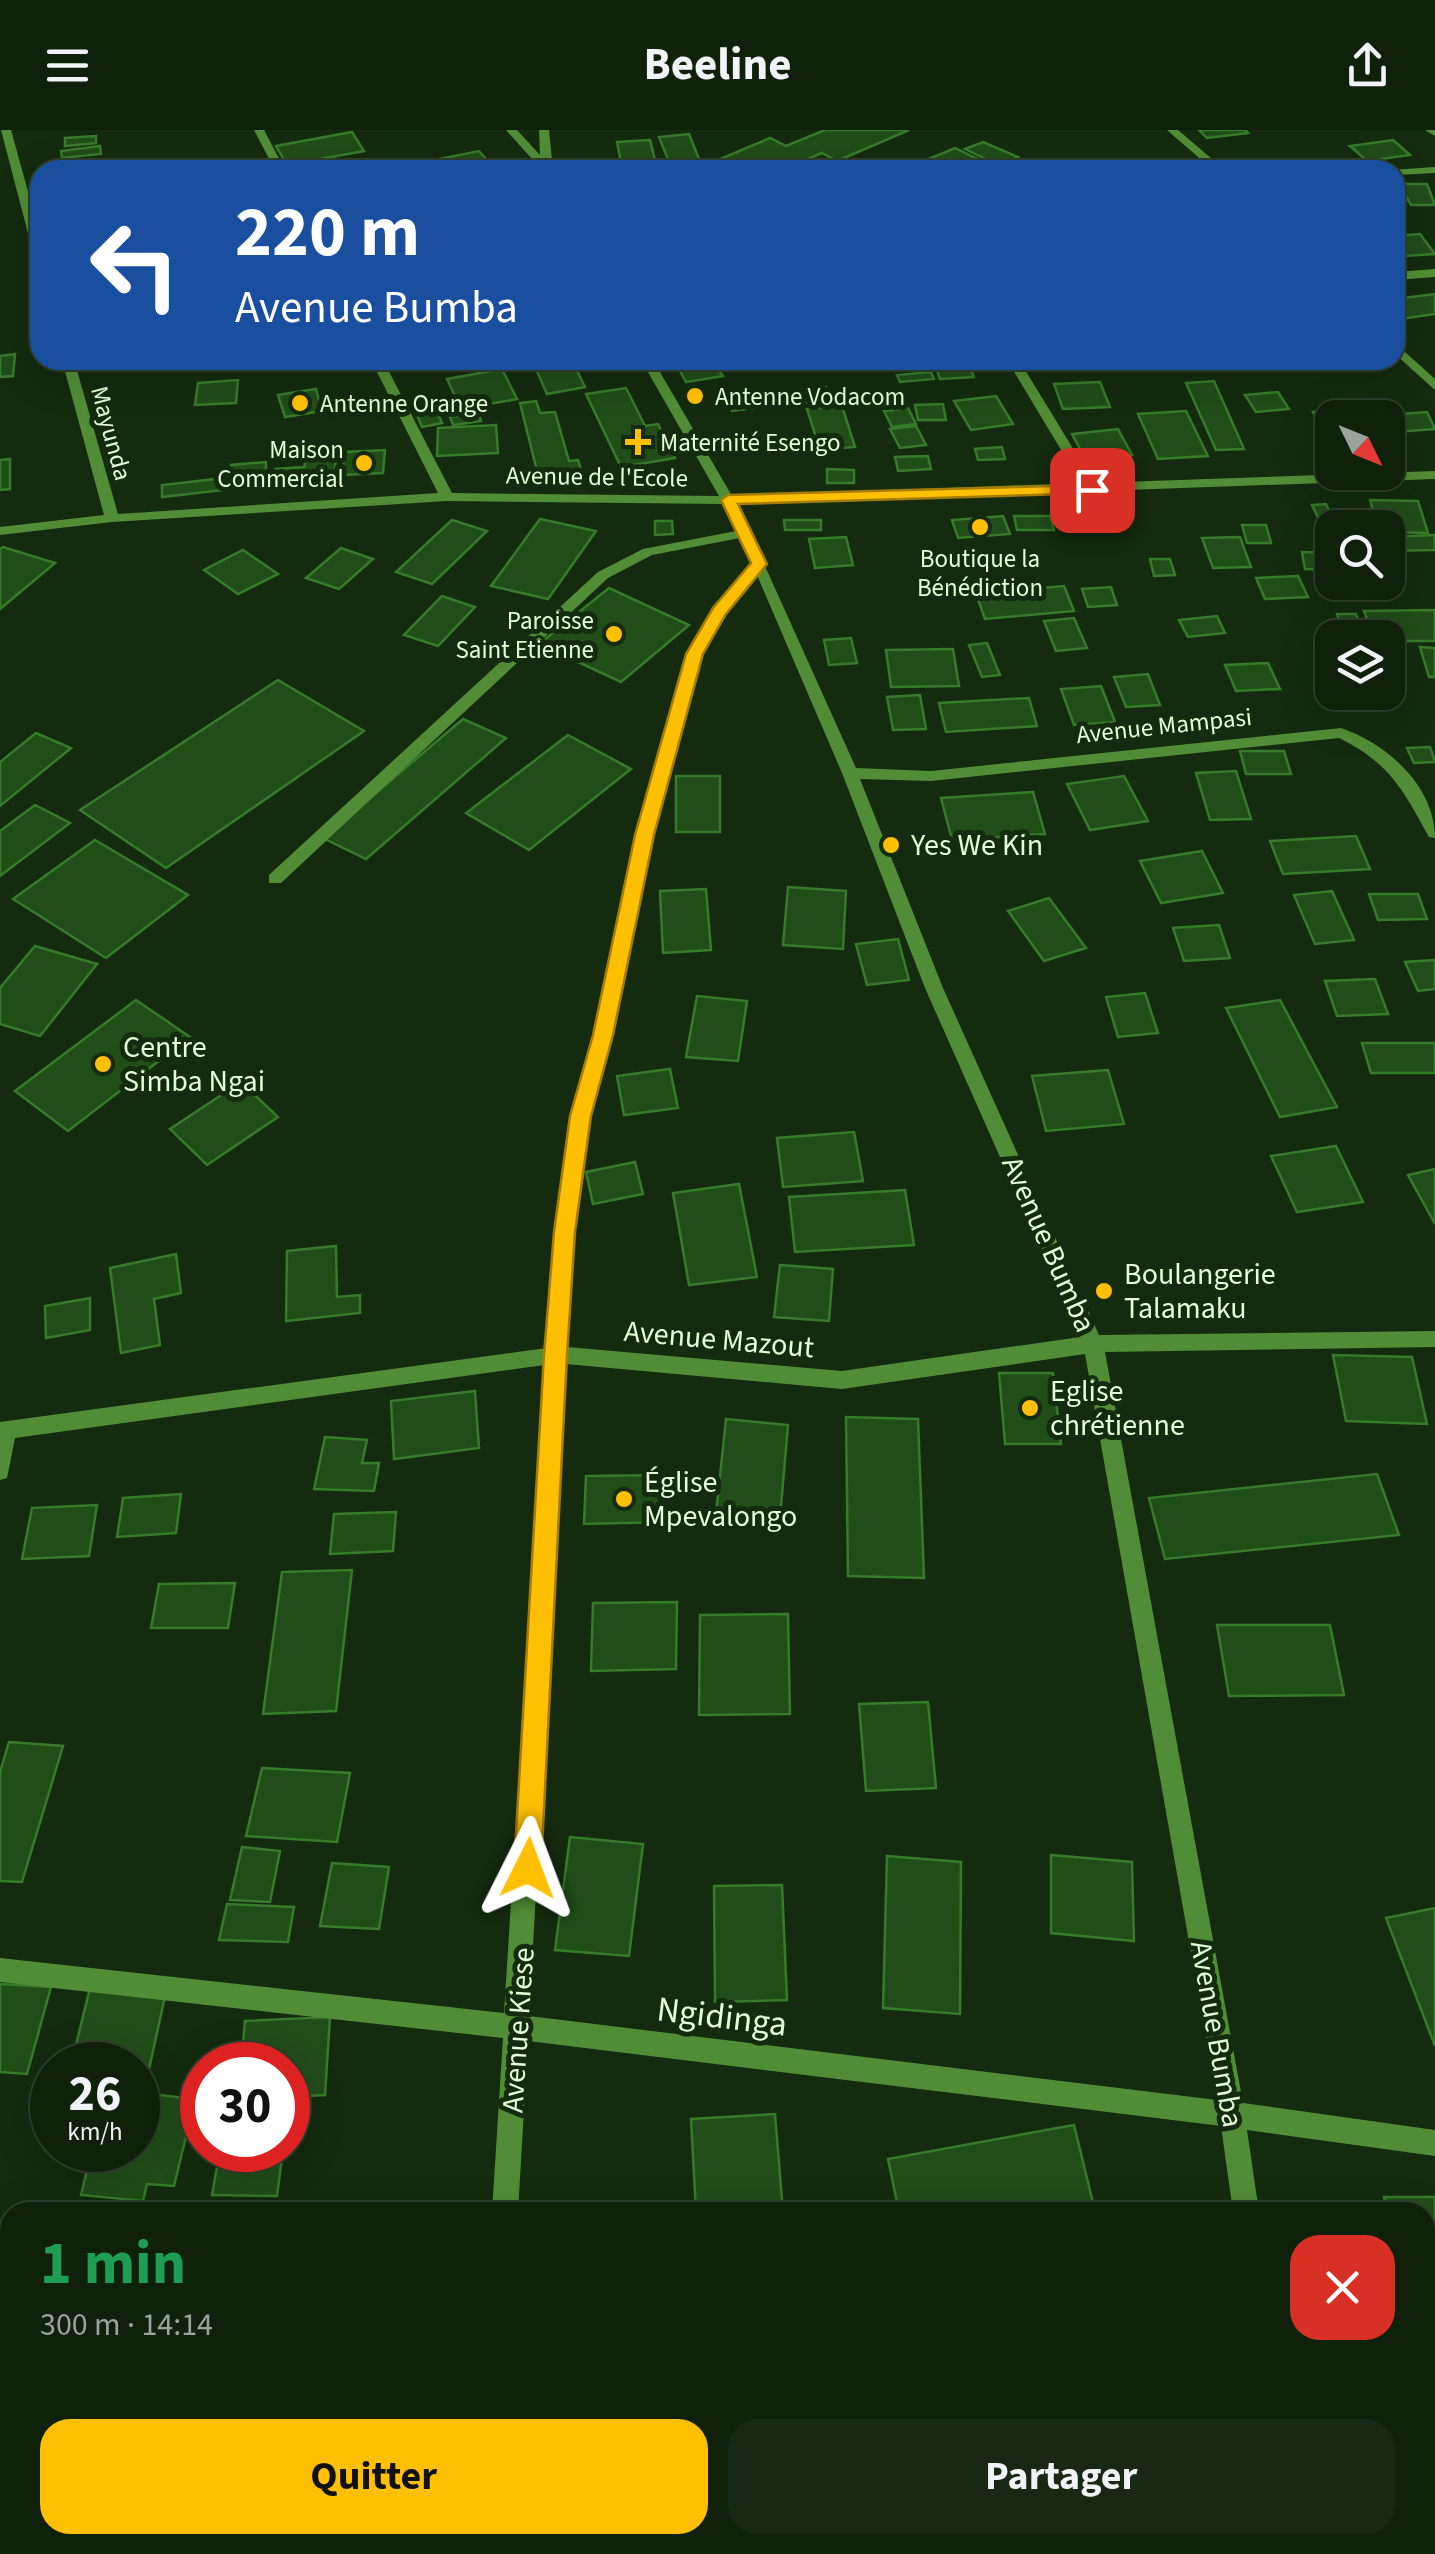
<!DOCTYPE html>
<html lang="fr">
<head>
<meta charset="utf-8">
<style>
  body { margin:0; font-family:"Source Sans 3",sans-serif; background:#182814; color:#f1f3f6; height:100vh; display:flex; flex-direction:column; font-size:38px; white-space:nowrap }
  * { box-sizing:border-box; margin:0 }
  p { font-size:32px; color:#9ba39d }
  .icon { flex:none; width:55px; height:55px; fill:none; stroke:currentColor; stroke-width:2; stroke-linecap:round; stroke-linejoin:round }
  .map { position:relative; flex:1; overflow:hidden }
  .details { position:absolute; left:0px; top:2072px; width:1435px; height:352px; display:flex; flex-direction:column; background:#0f200b; border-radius:30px 30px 0 0; box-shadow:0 10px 40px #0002,0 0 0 2px #2f3e2c }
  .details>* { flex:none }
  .hud { position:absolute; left:30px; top:30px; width:1375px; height:210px; border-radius:30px; box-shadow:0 10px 40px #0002,0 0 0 2px #2f3e2c; background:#1a4fa0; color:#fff; overflow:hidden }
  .needle { width:65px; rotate:133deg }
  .controls { position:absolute; left:1315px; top:270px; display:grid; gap:20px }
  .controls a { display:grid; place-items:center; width:90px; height:90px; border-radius:20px; background:#0f200b; box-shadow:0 10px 40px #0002,0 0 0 2px #2f3e2c; font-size:50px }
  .speed { position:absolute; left:30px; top:1912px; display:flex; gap:20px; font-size:50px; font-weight:700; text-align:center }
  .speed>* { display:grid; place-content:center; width:130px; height:130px; border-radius:50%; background:#0f200b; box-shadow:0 10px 40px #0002,0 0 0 2px #2f3e2c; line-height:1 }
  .speed small { font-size:25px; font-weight:400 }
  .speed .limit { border:15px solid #d22; background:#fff; color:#111 }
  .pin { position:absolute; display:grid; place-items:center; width:85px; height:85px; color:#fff; margin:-42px; border-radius:20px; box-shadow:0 5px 15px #0006 }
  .me { position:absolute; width:110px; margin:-55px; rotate:3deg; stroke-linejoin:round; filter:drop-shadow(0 0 8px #0008) }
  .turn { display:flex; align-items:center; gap:35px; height:210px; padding:0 40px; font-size:45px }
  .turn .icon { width:130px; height:130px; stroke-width:2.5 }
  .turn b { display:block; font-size:70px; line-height:85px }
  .round { display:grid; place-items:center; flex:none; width:105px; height:105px; border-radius:30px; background:#182814 }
  .overview { display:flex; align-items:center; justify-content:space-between; height:170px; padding:0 40px }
  h1 { font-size:60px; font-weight:700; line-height:75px; color:#1e9e55 }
  .button { display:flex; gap:20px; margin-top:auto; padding:20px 40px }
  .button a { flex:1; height:115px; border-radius:30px; background:#ffc004; color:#111; font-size:40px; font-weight:700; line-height:115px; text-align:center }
  .button a+a { background:#182814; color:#f1f3f6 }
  header { display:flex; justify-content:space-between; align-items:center; height:130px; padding:0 40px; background:#0f200b; font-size:45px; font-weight:700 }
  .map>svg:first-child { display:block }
  .building { fill:#214d19; stroke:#367b29; stroke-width:2.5 }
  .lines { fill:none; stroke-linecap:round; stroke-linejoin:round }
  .street { fill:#518d36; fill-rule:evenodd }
  .route { fill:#ffc004; stroke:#a67d03; stroke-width:2.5 }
  .poi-dot { fill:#ffc004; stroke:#142b0f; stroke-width:4 }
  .labels { text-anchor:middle; stroke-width:10; stroke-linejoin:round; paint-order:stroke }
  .far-poi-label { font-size:25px; fill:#e1ffd8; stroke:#142b0f; text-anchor:start }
  .far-street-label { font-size:25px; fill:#e1ffd8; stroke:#142b0f }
  .poi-label { font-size:30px; fill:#e1ffd8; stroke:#142b0f; text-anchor:start }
  .street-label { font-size:30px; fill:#e1ffd8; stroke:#142b0f }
  .near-street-label { font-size:35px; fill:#e1ffd8; stroke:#142b0f }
</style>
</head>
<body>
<header><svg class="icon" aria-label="menu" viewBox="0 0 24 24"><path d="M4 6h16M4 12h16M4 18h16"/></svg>Beeline<svg class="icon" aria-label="share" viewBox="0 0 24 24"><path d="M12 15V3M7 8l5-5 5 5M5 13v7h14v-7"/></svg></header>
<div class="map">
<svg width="1435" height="2424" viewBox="0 0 1435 2424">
  <rect width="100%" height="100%" fill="#142b0f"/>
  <!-- building -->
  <g class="building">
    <path d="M825 0H909L837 31 822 23 782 40H694L770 8 786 16Z"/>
    <path d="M1199 0H1245L1248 3 1207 8Z"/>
    <path d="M352 2 364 21 287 35 276 16Z"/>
    <path d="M689 4 699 29 669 32 659 7Z"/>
    <path d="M96 6V13L65 16V8Z"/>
    <path d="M650 10 655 30 621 33 617 12Z"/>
    <path d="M1393 10 1410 25 1367 31 1350 16Z"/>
    <path d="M983 12 1018 27 1000 36 965 19Z"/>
    <path d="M100 16 101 24 62 28 61 21Z"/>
    <path d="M955 18 990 35 978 40H902Z"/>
    <path d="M479 21 486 29 440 39 434 30Z"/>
    <path d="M1399 54H1427L1435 75H1411Z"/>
    <path d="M1420 104 1435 124 1404 126 1395 114V106Z"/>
    <path d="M1435 164V184L1401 189 1395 182V169Z"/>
    <path d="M15 224 13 246 0 247V226Z"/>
    <path d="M532 230H572L585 257 547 264Z"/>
    <path d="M757 230H818L820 236 759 240Z"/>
    <path d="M933 230H967L974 247 940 249Z"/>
    <path d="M714 233 723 246 686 252 679 239Z"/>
    <path d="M502 239 517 269 461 279 447 249Z"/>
    <path d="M931 242 934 249 900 252 897 245Z"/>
    <path d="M238 250 236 273 195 275 198 253Z"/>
    <path d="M1214 251 1244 319 1216 320 1186 253Z"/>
    <path d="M1100 252 1110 277 1063 279 1054 254Z"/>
    <path d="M826 257 831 270 777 276 772 263Z"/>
    <path d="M626 258 645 296 658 294 675 328 621 337 586 264Z"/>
    <path d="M316 259 322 281 285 287 278 265Z"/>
    <path d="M1278 262 1289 279 1256 282 1245 265Z"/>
    <path d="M756 263 762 277 732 281 727 267Z"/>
    <path d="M996 266 1013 294 971 300 954 271Z"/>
    <path d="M431 267 442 293 422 297 411 270Z"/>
    <path d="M536 271 540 283 555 282 569 331 578 330 581 340 538 345 520 273Z"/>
    <path d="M943 274 946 290H918L915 275Z"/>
    <path d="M842 276 855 317 820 320 807 279Z"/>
    <path d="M908 278 916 294 892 297 884 281Z"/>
    <path d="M1369 279 1373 288H1332V304L1325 305 1313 282Z"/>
    <path d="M1186 281 1208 326 1158 329 1138 284Z"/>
    <path d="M1427 282 1435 299 1395 302 1385 285Z"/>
    <path d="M478 283 481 291 453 295 450 287Z"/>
    <path d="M496 295 498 323 437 326 438 298Z"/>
    <path d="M916 296 926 315 900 318 890 299Z"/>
    <path d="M1118 299 1132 325 1086 330 1072 304Z"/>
    <path d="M1002 317 1005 329 978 330 975 319Z"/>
    <path d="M385 320 383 343 343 345 344 322Z"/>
    <path d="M928 326 931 339 898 341 895 327Z"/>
    <path d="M10 329V359L0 360V330Z"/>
    <path d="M336 329 334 345 305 346 304 354 272 355 275 339 304 337 306 330Z"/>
    <path d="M266 332V356L230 358 231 335Z"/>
    <path d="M827 339 854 340V353H827Z"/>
    <path d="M224 348V360L162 367V355Z"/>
    <path d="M1370 370 1418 371 1428 403 1388 402V398H1378Z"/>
    <path d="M1326 374 1337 398H1332V402H1325L1312 375Z"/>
    <path d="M1003 386 1010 404 958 408 952 390Z"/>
    <path d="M1014 386H1050L1054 400H1017Z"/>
    <path d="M540 389 596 401 548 469 491 456Z"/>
    <path d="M452 390 487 401 432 454 396 442Z"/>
    <path d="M784 390H821V400H785Z"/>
    <path d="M655 391H672L673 404 655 405Z"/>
    <path d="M1242 395H1266L1271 413H1247Z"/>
    <path d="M1435 405V420L1388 421V407Z"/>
    <path d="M846 407 853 435 815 438 809 409Z"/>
    <path d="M1240 407 1251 437 1213 438 1202 408Z"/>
    <path d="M3 417 55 433 0 479V419Z"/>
    <path d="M341 418 373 429 339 459 306 448Z"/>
    <path d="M243 420 278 444 238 464 204 440Z"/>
    <path d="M1302 422 1332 423V440L1305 439Z"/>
    <path d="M1150 429H1170L1175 445 1154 446Z"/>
    <path d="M1298 446 1308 467 1265 469 1256 448Z"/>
    <path d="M1064 456 1074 481 985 489 976 464Z"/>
    <path d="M1111 457 1117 475 1088 477 1082 459Z"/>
    <path d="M609 458 689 495 621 552 539 514Z"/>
    <path d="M442 466 475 477 438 516 404 505Z"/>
    <path d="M1435 480V511H1388V508H1374L1364 481Z"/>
    <path d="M1337 484H1356L1361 497H1341Z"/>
    <path d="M1217 486 1225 503 1188 507 1179 490Z"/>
    <path d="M1074 488 1087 518 1056 521 1044 491Z"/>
    <path d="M851 508 857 533 829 535 824 510Z"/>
    <path d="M987 513 1000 545 982 547 969 515Z"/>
    <path d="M1420 517 1435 518V547H1429Z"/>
    <path d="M953 519 959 556 891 557 886 520Z"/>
    <path d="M1268 533 1280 559 1236 561 1225 535Z"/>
    <path d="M1148 544 1160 575 1126 577 1114 547Z"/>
    <path d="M278 550 364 601 166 738 80 680Z"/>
    <path d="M1101 556 1115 592 1074 595 1061 559Z"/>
    <path d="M920 565 926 599 893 600 887 567Z"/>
    <path d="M1029 568 1037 596 946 602 939 573Z"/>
    <path d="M463 589 506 608 366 729 323 708Z"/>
    <path d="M36 603 71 618 0 676V632Z"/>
    <path d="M568 605 631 639 529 720 466 683Z"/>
    <path d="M1430 617 1435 632 1414 633 1407 618Z"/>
    <path d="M1240 621H1284L1291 644H1246Z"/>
    <path d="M1236 641 1251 689 1210 690 1196 643Z"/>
    <rect x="676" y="646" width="44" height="56"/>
    <path d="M1124 646 1148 691 1090 700 1067 654Z"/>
    <path d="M1033 662 1045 704 952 710 941 668Z"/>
    <path d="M35 675 70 693 0 746V701Z"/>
    <path d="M1356 706 1370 739 1283 744 1270 711Z"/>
    <path d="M95 710 188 765 106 828 13 769Z"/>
    <path d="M1202 721 1223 763 1161 773 1140 731Z"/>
    <path d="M788 757 846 761 843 819 783 815Z"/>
    <path d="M706 759 711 820 663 823 660 761Z"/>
    <path d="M1332 761 1354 810 1315 814 1294 765Z"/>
    <path d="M1369 764H1418L1427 789 1378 790Z"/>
    <path d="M1049 768 1086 818 1044 831 1008 781Z"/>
    <path d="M1219 795 1230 828 1184 831 1173 798Z"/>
    <path d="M898 809 909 850 867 855 856 814Z"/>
    <path d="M35 816 97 834 40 906 0 894V858Z"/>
    <path d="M1435 830V859L1418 861 1405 832Z"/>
    <path d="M1375 849 1388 884 1337 886 1325 851Z"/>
    <path d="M1145 863 1158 903 1118 907 1106 867Z"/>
    <path d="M697 866 747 871 738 931 686 927Z"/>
    <path d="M136 870 190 907 68 1001 15 961Z"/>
    <path d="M1280 870 1306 919 1337 977 1280 987 1226 878Z"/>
    <path d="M1362 913H1435V943H1371Z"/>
    <path d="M670 939 678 978 624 985 617 946Z"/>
    <path d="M1108 940 1124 994 1046 1001 1032 946Z"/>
    <path d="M241 952 278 987 207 1035 170 999Z"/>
    <path d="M854 1002 863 1051 783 1057 777 1008Z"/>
    <path d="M1336 1016 1363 1072 1297 1082 1271 1026Z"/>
    <path d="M635 1032 643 1064 593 1074 586 1042Z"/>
    <path d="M1435 1039V1094L1408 1045Z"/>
    <path d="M739 1054 757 1147 689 1155 673 1063Z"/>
    <path d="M905 1060 914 1115 795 1122 789 1067Z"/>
    <path d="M336 1116 337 1167 360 1165V1183L286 1191 287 1121Z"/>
    <path d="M176 1124 181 1163 154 1169 160 1215 121 1223 110 1138Z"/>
    <path d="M780 1135 833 1139 829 1191 774 1187Z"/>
    <path d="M90 1168V1200L46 1208 45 1176Z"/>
    <path d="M1333 1225 1412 1227 1427 1294 1346 1291Z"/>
    <path d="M999 1243H1053L1061 1314H1005Z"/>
    <path d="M475 1261 479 1318 394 1329 391 1271Z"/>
    <path d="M846 1287 918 1289 924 1448 848 1446Z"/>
    <path d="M726 1289 788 1295 779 1399 715 1393Z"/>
    <path d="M325 1307 367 1310 362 1333H379L374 1361 314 1359Z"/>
    <path d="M1377 1344 1399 1405 1165 1429 1149 1368Z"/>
    <path d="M662 1345 663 1392 584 1394 586 1346Z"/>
    <path d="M181 1364 176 1403 117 1407 123 1368Z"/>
    <path d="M97 1375 89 1426 22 1429 32 1378Z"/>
    <path d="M396 1382 393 1421 330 1424 334 1384Z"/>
    <path d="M352 1440 336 1581 263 1584 282 1442Z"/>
    <path d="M235 1453 228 1498H151L159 1454Z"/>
    <path d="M677 1472 676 1539 591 1541 593 1473Z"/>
    <path d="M788 1484 790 1584 699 1585 700 1485Z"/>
    <path d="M1217 1495H1330L1344 1565 1229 1566Z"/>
    <path d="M928 1572 936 1658 866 1661 859 1574Z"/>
    <path d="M9 1612 63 1616 22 1752 0 1751V1642Z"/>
    <path d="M262 1638 350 1643 337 1712 246 1706Z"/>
    <path d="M570 1707 643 1714 629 1826 555 1820Z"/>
    <path d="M242 1717 280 1721 270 1772 230 1770Z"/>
    <path d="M1051 1725 1132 1732 1134 1811 1051 1803Z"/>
    <path d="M887 1726 961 1732 960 1884 883 1878Z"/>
    <path d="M332 1733 389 1737 379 1799 320 1796Z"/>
    <path d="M782 1755 787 1870 715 1872 714 1756Z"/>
    <path d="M227 1774 294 1777 288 1812 219 1810Z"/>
    <path d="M1435 1778V1916L1386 1788Z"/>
    <path d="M0 1854 51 1857 27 1944 0 1942Z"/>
    <path d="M90 1858 166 1862 140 1980 138 1935H71Z"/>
    <path d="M330 1887 325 1965 288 1967V1935H241L245 1891Z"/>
    <path d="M151 1964 195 1969 174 2056 147 2054 143 2071 81 2065 92 2020H138Z"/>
    <path d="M775 1984 783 2082H696L691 1989Z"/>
    <path d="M1074 1995 1095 2081 899 2082 888 2029Z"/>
    <path d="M220 2020H283L277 2066 212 2065Z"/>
    <path d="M1384 2067H1435V2239H1425V2082H1387Z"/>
    <path d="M0 2405 10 2407V2415H49L46 2424H0Z"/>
    <path d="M98 2415H212L210 2424H96Z"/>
    <path d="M715 2415H791L790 2424H714Z"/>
    <path d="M1317 2415H1378L1427 2424H1317Z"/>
  </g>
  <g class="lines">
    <!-- street -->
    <g class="street">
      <path d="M1 0H11L40 105V129L34 126Z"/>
      <path d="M254 0H264L285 40H275Z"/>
      <path d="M506 0H517L540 25 539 0H549L553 40H542Z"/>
      <path d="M1167 0H1178L1225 40H1213Z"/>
      <path d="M1425 0H1435V6Z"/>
      <path d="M1435 37V43L1395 45V40H1391Z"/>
      <path d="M1435 139V147L1395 150V142Z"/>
      <path d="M1395 213 1435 249V260L1395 224Z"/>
      <path d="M62 230H74L118 384 438 363 371 230H383L452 363 719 366 641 230H653L732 366 1081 353 1007 230H1019L1094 353 1435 341V349L1098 361 1092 364 1086 361 737 374 856 638 931 641 1341 598C1388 614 1435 657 1435 708L1429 707C1403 660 1390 633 1339 608L931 651 860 649 943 858 1099 1205 1435 1201V1217L1105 1222 1243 1973 1435 2000V2026L1247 2000 1259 2082H1233L1221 1996 528 1911 518 2082H492L503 1908 0 1852V1828L504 1883 545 1235 15 1308 7 1348 0 1350V1292L547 1218 555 1101 571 986 594 905 636 705 687 524 714 479 752 434 740 408 652 425 608 448 281 753H269V745L598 442 643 419 736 401 723 374 447 371 112 392 0 405V397L104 385ZM757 445 842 643 925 858 1080 1207 842 1241 567 1217 575 1101 589 986 612 905 652 705 701 524 725 484ZM1085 1224 1217 1970 529 1886 566 1234 842 1259Z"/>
      <path d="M465 2415H495L494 2424H464Z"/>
      <path d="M1276 2415H1306L1307 2424H1277Z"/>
    </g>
  </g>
  <!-- route -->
  <path class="route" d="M1092 355 1100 360 1097 363 738 374 767 434 726 484 703 524 654 705 613 905 591 986 575 1102 567 1225 541 1738 537 1748 528 1752 518 1748 514 1738 544 1225 554 1102 570 986 593 905 635 705 686 524 713 478 751 433 721 370 728 365Z"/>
  <!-- markers -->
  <g class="poi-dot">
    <circle cx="695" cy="266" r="10"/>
    <circle cx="300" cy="273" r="10"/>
    <path d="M633 297h10v10h10v10h-10v10h-10v-10h-10v-10h10z"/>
    <circle cx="364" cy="333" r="10"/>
    <circle cx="980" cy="397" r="10"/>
    <circle cx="614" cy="504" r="10"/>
    <circle cx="891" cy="715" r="10"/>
    <circle cx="103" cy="934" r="10"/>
    <circle cx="1104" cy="1161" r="10"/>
    <circle cx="1030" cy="1278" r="10"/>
    <circle cx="624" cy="1369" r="10"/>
  </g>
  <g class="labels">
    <!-- far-poi labels -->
    <g class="far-poi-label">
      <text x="715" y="275">Antenne Vodacom</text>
      <text x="320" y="282">Antenne Orange</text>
      <text x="660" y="321">Maternité Esengo</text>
      <text x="344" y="328" text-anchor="end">Maison<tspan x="344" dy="29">Commercial</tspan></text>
      <text x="980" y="437" text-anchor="middle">Boutique la<tspan x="980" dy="29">Bénédiction</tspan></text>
      <text x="594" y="499" text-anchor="end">Paroisse<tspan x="594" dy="29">Saint Etienne</tspan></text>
    </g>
    <!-- far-street labels -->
    <g class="far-street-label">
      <text transform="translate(112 303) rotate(75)" y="9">Mayunda</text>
      <text transform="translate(597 346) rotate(1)" y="9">Avenue de l'Ecole</text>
      <text transform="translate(1164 595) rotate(-6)" y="9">Avenue Mampasi</text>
    </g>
    <!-- poi labels -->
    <g class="poi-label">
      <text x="911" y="725">Yes We Kin</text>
      <text x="123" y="927">Centre<tspan x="123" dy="34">Simba Ngai</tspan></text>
      <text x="1124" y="1154">Boulangerie<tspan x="1124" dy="34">Talamaku</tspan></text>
      <text x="1050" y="1271">Eglise<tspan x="1050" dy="34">chrétienne</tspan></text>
      <text x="644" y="1362">Église<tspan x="644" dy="34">Mpevalongo</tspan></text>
    </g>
    <!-- street labels -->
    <g class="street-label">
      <text transform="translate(1049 1114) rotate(66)" y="10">Avenue Bumba</text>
      <text transform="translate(719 1209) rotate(5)" y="10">Avenue Mazout</text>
      <text transform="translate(518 1900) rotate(-86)" y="10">Avenue Kiese</text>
      <text transform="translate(1217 1904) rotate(80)" y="10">Avenue Bumba</text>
    </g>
    <!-- near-street labels -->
    <g class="near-street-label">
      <text transform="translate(722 1886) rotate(7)" y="12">Ngidinga</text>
    </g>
  </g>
</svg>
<div class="controls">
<a><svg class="needle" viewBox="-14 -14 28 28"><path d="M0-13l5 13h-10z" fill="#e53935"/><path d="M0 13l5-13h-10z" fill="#9ba39d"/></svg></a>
<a><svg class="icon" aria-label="search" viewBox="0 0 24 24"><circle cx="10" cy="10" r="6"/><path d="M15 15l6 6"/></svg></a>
<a><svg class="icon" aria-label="layers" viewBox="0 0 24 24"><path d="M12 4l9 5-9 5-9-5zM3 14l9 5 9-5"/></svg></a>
</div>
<div class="speed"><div>26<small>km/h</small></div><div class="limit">30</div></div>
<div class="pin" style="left:1092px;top:360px;background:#d93025"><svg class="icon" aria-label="arrive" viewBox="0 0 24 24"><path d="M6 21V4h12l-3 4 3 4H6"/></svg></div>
<svg class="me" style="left:528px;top:1738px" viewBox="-20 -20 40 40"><path d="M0-17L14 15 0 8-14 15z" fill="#ffc004" stroke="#fff" stroke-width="4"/></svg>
<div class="hud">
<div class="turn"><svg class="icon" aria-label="left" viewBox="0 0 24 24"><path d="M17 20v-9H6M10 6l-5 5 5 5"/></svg><div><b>220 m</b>Avenue Bumba</div></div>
</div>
<section class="details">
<div class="overview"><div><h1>1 min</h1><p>300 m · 14:14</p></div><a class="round" style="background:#d93025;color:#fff"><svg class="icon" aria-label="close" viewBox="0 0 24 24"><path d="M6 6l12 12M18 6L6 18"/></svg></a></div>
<div class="button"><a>Quitter</a><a>Partager</a></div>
</section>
</div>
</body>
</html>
